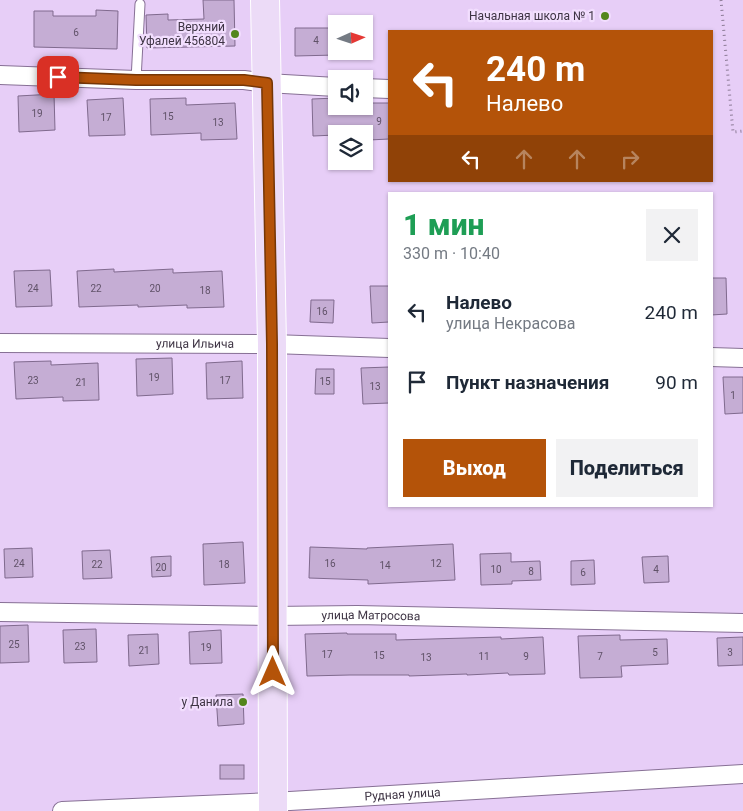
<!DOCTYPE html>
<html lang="ru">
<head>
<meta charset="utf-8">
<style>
  body { margin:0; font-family:Roboto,sans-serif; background:#f2f2f3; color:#1f2937; height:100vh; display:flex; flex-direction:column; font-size:19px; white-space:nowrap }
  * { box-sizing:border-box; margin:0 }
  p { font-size:16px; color:#747a83 }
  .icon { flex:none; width:28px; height:28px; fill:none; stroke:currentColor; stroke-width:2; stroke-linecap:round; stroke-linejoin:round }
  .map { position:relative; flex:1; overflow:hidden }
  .panel { position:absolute; left:388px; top:192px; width:325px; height:315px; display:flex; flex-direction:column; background:#fff; border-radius:0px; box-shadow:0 1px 4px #0004 }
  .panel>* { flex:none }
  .banner { position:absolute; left:388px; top:30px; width:325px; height:152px; border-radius:0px; box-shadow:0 1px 4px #0004; background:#b45309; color:#fff; overflow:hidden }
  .needle { width:32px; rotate:87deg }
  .controls { position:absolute; left:328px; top:15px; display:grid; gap:10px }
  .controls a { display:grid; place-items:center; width:45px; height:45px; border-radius:0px; background:#fff; box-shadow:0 1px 4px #0004; font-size:25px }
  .pin { position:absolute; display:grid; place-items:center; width:42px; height:42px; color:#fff; margin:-21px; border-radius:10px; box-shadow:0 2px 8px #0006 }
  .me { position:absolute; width:55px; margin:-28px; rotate:0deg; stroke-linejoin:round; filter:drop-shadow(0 0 4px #0008) }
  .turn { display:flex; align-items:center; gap:18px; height:105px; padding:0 15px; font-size:22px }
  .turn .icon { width:65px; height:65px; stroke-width:2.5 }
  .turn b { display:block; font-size:35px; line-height:42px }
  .lanes { display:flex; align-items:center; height:48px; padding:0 15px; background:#0003; justify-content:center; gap:25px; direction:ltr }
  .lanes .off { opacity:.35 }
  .round { display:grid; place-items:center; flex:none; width:52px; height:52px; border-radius:0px; background:#f2f2f3 }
  .headline { display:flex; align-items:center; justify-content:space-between; height:85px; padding:0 15px }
  h1 { font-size:30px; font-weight:800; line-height:38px; color:#1e9e55 }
  .primary-button { display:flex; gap:10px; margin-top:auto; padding:10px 15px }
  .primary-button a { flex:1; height:58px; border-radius:0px; background:#b45309; color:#fff; font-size:20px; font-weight:800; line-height:58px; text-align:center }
  .primary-button a+a { background:#f2f2f3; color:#1f2937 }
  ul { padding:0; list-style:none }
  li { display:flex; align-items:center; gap:15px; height:70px; padding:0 15px }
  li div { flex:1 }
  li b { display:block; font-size:19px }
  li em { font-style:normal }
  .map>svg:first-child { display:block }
  .building { fill:#c5add4; stroke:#806a8e }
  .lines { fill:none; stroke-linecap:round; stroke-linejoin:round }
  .lane-casing { stroke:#877095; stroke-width:11 }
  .street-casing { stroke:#877095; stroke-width:20 }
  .primary-casing { stroke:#fff; stroke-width:30 }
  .path { stroke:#8d7c97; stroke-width:3; stroke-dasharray:1 4; stroke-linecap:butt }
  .lane { stroke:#fff; stroke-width:9 }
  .street { stroke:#fff; stroke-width:18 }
  .primary { stroke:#ecdbf7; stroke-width:28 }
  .route-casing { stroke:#753606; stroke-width:12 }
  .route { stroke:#b45309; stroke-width:9 }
  .poi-dot { fill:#53861d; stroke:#f2defe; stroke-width:2 }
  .labels { text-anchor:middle; stroke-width:4.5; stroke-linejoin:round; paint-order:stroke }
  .number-label { font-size:10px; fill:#605268 }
  .poi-label { font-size:12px; fill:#3e3444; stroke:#f2defe; text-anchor:end }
  .street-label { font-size:12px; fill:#3e3444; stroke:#f2defe }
</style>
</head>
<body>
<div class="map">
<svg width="743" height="811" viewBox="0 0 743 811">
  <rect width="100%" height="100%" fill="#e7cef7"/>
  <!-- building -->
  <g class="building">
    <path d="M203 0H234L235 46 147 48 146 15 168 14V20L204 19Z"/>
    <path d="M96 10 118 11 117 49 34 47V11H53V16H96Z"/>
    <path d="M295 28H336V55L295 56Z"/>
    <path d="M54 94 55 130 19 132 18 96Z"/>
    <path d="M123 98 125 135 89 136 87 100Z"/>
    <path d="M186 98V105L235 103 237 139 201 140V133L151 135 150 99Z"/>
    <path d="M336 98V106H368V103H389V139L369 140V134H336V135L313 136 312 99Z"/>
    <path d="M114 269V272L173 269V273L222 271 224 307 187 308V305L138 307V305L79 307 77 271Z"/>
    <path d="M50 270 52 306 16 307 14 271Z"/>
    <path d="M711 278H726L727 314 711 315Z"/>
    <path d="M370 286H389V322L372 323Z"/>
    <path d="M311 300H334L333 323 310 322Z"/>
    <path d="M172 358 173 394 137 396 136 359Z"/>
    <path d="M51 361V365L98 363 99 400 63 401V397L16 399 14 362Z"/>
    <path d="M242 361 243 398 207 399 206 363Z"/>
    <path d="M389 367V403L363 404 361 368Z"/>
    <path d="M316 369H334V394H315Z"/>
    <path d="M723 377H743V413L725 414Z"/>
    <path d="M243 542 245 583 204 585 203 544Z"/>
    <path d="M453 544 455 580 368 584V580L309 578 310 547 367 549V548Z"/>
    <path d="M32 548 33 577 5 578 4 549Z"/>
    <path d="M110 550 112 578 83 579 82 551Z"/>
    <path d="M511 553V562L540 561 541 580 512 581V584L481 585 480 554Z"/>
    <path d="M171 556V576L152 577 151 557Z"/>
    <path d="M668 556 669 582 644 583 642 557Z"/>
    <path d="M594 560 595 584 571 585V561Z"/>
    <path d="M28 625 29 662 0 663V626Z"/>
    <path d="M96 629 97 662 64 663 63 630Z"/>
    <path d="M221 630 222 663 190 664 189 632Z"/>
    <path d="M347 633V634H396V640L501 637V639L543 637 545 674 509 675 508 673 467 675V674L409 676V675H350L307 676 305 634Z"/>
    <path d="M158 634 159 664 129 666 128 635Z"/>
    <path d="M620 635V640L667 639 668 664 621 666 622 677 580 678 578 636Z"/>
    <path d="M743 637V665L718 666 717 638Z"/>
    <path d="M243 694 244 724 218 726 216 695Z"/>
    <rect x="220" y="765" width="24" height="14"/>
  </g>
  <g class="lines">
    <defs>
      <path id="lane" d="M136 80 140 4"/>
      <g id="street">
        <path d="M0 75 136 80H244L267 83 336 87"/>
        <path d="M364 88 389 89"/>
        <path id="s1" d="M0 343 272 344 389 348"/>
        <path d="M711 357 743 358"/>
        <path id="s2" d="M0 612 272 616 357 615 743 623"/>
        <path id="s3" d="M62 811 273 802 743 774"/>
      </g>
      <path id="primary" d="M265 0 272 344 273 811"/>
    </defs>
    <!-- lane casing -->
    <use href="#lane" class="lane-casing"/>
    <!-- street casing -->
    <use href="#street" class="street-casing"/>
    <!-- primary casing -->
    <use href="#primary" class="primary-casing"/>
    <!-- path -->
    <path class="path" d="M721 0 733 132 743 131"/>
    <!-- lane -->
    <use href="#lane" class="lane"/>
    <!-- street -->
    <use href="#street" class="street"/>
    <!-- primary -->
    <use href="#primary" class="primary"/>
  </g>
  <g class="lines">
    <defs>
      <path id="route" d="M58 77 136 80H244L267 83 272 344 273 672"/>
    </defs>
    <!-- route casing -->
    <use href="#route" class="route-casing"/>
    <!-- route -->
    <use href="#route" class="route"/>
  </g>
  <!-- markers -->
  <g class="poi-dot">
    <circle cx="605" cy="16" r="5"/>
    <circle cx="235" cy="34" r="5"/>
    <circle cx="243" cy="702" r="5"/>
  </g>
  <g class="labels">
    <!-- number labels -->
    <g class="number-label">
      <text x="76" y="36">6</text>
      <text x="316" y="44">4</text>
      <text x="37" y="117">19</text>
      <text x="168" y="120">15</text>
      <text x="106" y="121">17</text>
      <text x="379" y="125">9</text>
      <text x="218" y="126">13</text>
      <text x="33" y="292">24</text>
      <text x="96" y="292">22</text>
      <text x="155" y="292">20</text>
      <text x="205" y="294">18</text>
      <text x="322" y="315">16</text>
      <text x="154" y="381">19</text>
      <text x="33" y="384">23</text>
      <text x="225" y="384">17</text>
      <text x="325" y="385">15</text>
      <text x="81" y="386">21</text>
      <text x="375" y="390">13</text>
      <text x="733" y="399">1</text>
      <text x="19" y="567">24</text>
      <text x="330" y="567">16</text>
      <text x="436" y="567">12</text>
      <text x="97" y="568">22</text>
      <text x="224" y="568">18</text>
      <text x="385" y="569">14</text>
      <text x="161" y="571">20</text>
      <text x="496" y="573">10</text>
      <text x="656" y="573">4</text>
      <text x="531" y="575">8</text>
      <text x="583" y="576">6</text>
      <text x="14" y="648">25</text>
      <text x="80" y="650">23</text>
      <text x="206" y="651">19</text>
      <text x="144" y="654">21</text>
      <text x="655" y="656">5</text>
      <text x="730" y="656">3</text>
      <text x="327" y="658">17</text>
      <text x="379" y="659">15</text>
      <text x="484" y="660">11</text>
      <text x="526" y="660">9</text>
      <text x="600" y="660">7</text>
      <text x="426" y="661">13</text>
    </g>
    <!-- poi labels -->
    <g class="poi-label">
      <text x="595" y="20">Начальная школа № 1</text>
      <text x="225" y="31">Верхний<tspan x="225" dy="14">Уфалей 456804</tspan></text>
      <text x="233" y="706">у Данила</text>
    </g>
    <!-- street labels -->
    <g class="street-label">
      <text dy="4" stroke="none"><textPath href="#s1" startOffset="195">улица Ильича</textPath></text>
      <text dy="4" stroke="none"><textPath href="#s2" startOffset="371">улица Матросова</textPath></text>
      <text dy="4" stroke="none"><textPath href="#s3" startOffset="341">Рудная улица</textPath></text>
    </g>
  </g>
</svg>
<div class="controls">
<a><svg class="needle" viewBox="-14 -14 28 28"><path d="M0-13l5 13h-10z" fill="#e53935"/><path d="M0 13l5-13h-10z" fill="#747a83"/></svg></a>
<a><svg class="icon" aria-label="sound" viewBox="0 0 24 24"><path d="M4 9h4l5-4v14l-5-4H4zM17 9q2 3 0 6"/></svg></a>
<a><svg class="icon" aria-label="layers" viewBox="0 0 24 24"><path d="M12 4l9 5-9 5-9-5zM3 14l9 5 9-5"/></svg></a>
</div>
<div class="pin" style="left:58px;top:77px;background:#d93025"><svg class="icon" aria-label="arrive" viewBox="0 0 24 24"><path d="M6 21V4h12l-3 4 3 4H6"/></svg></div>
<svg class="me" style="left:273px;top:672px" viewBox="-20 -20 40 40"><path d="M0-17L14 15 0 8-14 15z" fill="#b45309" stroke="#fff" stroke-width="4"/></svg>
<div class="banner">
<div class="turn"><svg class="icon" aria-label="left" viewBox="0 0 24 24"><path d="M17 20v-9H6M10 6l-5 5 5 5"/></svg><div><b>240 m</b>Налево</div></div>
<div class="lanes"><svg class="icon" aria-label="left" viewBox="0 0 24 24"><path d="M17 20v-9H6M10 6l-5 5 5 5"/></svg><svg class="icon off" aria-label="ahead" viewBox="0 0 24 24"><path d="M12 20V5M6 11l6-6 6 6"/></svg><svg class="icon off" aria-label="ahead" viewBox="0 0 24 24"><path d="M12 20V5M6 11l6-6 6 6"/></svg><svg class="icon off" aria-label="right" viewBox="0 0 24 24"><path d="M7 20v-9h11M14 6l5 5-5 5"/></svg></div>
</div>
<section class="panel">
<div class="headline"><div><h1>1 мин</h1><p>330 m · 10:40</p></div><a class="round"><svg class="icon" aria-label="close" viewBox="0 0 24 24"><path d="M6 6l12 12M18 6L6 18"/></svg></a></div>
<ul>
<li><svg class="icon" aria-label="left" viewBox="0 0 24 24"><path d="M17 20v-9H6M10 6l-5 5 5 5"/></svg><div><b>Налево</b><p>улица Некрасова</p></div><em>240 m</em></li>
<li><svg class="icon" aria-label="arrive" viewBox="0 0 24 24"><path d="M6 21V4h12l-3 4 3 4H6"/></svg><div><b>Пункт назначения</b></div><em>90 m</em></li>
</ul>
<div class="primary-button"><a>Выход</a><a>Поделиться</a></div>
</section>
</div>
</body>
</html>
